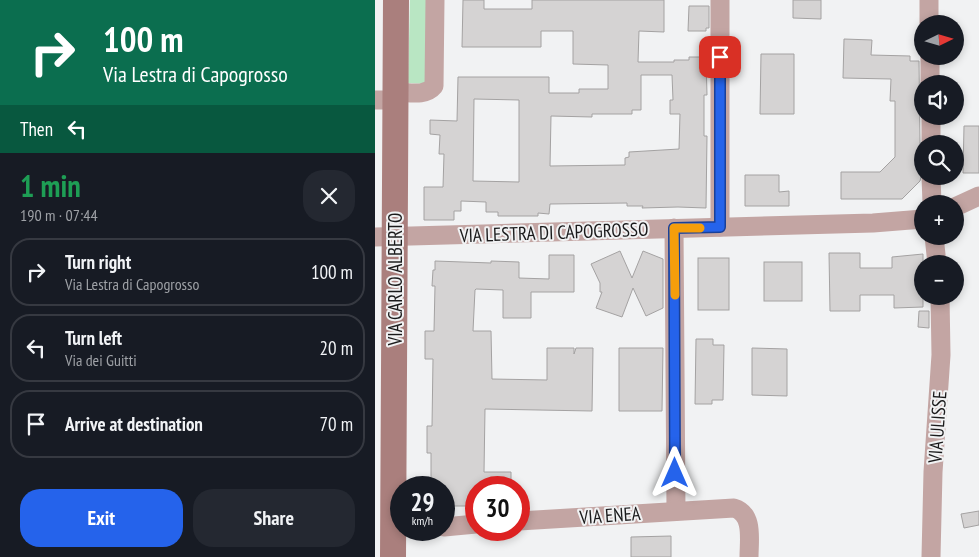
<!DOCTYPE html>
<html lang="en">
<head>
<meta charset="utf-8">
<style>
  body { margin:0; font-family:"PT Sans Narrow",sans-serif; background:#242831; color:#f1f3f6; height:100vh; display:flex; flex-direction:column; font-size:19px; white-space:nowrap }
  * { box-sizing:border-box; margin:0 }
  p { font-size:16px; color:#9ea1a6 }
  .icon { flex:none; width:28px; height:28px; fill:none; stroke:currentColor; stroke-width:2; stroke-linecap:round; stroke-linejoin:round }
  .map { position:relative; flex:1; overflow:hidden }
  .drawer { display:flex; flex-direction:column; background:#171b24; width:375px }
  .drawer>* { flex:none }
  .hud { background:#0b6e4f; color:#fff; overflow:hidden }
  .needle { width:32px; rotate:85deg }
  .controls { position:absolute; left:539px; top:15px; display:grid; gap:10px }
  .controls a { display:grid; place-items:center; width:50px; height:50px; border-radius:50%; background:#171b24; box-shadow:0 2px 8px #0003; font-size:25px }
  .speed { position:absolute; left:15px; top:476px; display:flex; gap:10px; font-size:25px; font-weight:700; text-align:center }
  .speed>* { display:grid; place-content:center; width:65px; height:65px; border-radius:50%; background:#171b24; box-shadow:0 2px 8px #0003; line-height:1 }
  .speed small { font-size:12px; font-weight:400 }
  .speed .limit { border:8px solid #d22; background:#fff; color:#111 }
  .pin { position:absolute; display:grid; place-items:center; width:42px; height:42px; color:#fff; margin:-21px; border-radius:10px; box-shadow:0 2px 8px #0006 }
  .me { position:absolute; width:55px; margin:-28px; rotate:0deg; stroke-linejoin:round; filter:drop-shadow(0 0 4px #0008) }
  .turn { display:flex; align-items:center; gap:18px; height:105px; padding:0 20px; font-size:22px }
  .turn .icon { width:65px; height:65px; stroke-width:2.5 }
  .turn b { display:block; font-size:35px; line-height:42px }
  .then { display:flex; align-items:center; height:48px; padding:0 20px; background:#0003; gap:10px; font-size:19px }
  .round { display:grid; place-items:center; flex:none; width:52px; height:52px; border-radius:20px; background:#242831 }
  .head { display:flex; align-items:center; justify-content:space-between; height:85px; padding:0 20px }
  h1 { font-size:30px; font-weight:700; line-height:38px; color:#1e9e55 }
  .button { display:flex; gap:10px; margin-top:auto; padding:10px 20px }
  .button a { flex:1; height:58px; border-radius:20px; background:#2563eb; color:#fff; font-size:20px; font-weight:700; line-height:58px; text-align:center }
  .button a+a { background:#242831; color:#f1f3f6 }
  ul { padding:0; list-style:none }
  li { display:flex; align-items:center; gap:15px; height:68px; margin:0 10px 8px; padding:0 10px; border:2px solid #363941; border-radius:20px }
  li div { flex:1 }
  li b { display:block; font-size:19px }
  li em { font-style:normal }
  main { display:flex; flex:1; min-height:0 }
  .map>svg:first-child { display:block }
  .green { fill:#b9e6c3 }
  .building { fill:#d5d3d3; stroke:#a4a2a2; fill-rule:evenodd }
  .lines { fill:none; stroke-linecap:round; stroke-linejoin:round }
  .street { stroke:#c3a5a3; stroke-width:19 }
  .secondary { stroke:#aa7f7d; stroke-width:26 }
  .route-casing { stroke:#184099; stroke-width:12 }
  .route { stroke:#2563eb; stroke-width:9 }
  .slow { stroke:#f59e0b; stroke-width:9 }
  .labels { text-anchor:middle; stroke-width:4; stroke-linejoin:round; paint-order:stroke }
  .street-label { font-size:19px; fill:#1a1a1b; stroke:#f1f2f3 }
</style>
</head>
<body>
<main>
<section class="drawer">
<div class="hud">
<div class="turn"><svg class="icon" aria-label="right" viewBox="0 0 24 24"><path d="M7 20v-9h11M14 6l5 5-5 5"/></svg><div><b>100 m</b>Via Lestra di Capogrosso</div></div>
<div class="then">Then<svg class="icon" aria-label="left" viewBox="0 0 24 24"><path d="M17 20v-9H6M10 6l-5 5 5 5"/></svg></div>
</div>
<div class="head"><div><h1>1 min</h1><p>190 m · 07:44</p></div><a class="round"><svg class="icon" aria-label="close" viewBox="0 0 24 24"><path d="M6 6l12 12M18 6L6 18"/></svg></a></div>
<ul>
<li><svg class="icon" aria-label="right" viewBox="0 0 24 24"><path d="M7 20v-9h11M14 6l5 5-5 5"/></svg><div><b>Turn right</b><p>Via Lestra di Capogrosso</p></div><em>100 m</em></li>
<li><svg class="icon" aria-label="left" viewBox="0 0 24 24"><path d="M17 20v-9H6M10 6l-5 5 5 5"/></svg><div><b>Turn left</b><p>Via dei Guitti</p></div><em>20 m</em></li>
<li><svg class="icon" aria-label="arrive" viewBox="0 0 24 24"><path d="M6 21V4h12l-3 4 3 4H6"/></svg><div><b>Arrive at destination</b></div><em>70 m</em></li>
</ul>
<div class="button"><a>Exit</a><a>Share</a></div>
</section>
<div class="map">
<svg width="604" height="557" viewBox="0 0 604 557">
  <rect width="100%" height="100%" fill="#f1f2f3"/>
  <!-- green -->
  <path class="green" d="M35 0H55L53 84 33 83Z"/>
  <!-- building -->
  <g class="building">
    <path d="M88 0H109V9H157V0H289V32L264 31 263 62H299V60H314V57H331L332 95H329V136H332L331 208 303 207 267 208 268 206H252V203L175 204 174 214 163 213V216H123V212H111V202L86 201V211H79V220H49V187H68L69 154H64L65 135 55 134V120L82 121 83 77H174V93H204V89H233V65L198 64V31H166V47H87ZM266 75H297L298 100H295V114H305L304 149 254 152V157L250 158V165L175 166 176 116 217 117V114H257V110H266ZM99 99 144 100V182L98 181Z"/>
    <path d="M418 0H446V19L418 18Z"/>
    <path d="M314 6H334V28H331V31H313Z"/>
    <path d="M469 39 497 40 496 55 535 56V61H544L545 144 548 151V169L545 181 527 199H466V172H505L520 157V101H515L516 79 468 78Z"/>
    <path d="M386 54H419V114H385Z"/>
    <path d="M589 126H604V173H588Z"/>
    <path d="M370 175H404V192L414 191V206H370Z"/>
    <path d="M245 251 257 278 268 251 288 259V308L271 316 258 288 247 317 221 308 227 292H225V283L216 264Z"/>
    <path d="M454 253H485V268H517V257L548 254V307L519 308V295H485V311H455Z"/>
    <path d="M174 255H199V292H156V318H128V290L101 289 100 290 98 331H116L117 379 172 380V348H199V354L201 348H218L217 411 110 409 109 472H136V488H101V503H94V506H69V488H56V453H52V426H57L58 359H50V331H59L60 286H57L58 270H60V261L116 263V261L144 262V278L174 279Z"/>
    <rect x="323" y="258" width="31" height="52"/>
    <rect x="389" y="262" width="38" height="39"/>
    <path d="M544 311H554V328L543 327Z"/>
    <path d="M321 339H338V345H349L348 400H337V404H320Z"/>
    <path d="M244 348H288L287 411H244Z"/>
    <path d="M377 348 412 349V396L377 395Z"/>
    <path d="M604 511V525L589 528 586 514Z"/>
    <path d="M296 536V557H256V537Z"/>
  </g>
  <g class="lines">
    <!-- street -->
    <g class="street">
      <path d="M345 0V227"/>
      <path d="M554 0V24"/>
      <path d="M555 56V84"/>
      <path d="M21 92C33 92 50 97 59 86L60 0"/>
      <path d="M0 100H21"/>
      <path d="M556 116V144"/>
      <path d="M556 176 557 204"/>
      <path d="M580 207 604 196"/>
      <path d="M299 228 301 511"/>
      <path d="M559 236 562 264"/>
      <path d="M0 237 498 223 548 219"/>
      <path d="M144 521 359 508C379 514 374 540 374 557"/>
      <path d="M69 527 101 524"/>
      <path d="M556 557 558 472 566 355 565 296"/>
    </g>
    <!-- secondary -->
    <path class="secondary" d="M18 557 21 0"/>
  </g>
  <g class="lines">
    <defs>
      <path id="route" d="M300 473 299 228 345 227V57"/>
    </defs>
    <!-- route casing -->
    <use href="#route" class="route-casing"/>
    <!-- route -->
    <use href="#route" class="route"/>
    <!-- slow -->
    <path class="slow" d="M300 295 299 228H325"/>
  </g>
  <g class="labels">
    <!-- street labels -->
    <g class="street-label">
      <text transform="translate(179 232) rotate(-2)" y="7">VIA LESTRA DI CAPOGROSSO</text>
      <text transform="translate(20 279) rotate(-90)" y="7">VIA CARLO ALBERTO</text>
      <text transform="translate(562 427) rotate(-86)" y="7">VIA ULISSE</text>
      <text transform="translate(235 515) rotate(-4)" y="7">VIA ENEA</text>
    </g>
  </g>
</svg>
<div class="controls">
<a><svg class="needle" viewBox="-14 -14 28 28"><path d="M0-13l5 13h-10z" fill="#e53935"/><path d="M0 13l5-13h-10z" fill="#9ea1a6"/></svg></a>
<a><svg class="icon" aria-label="sound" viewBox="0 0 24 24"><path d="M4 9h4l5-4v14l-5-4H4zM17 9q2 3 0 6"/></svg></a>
<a><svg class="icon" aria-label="search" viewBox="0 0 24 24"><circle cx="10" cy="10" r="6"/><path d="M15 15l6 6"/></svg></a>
<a>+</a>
<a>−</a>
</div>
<div class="speed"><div>29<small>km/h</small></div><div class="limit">30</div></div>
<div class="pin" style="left:345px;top:57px;background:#d93025"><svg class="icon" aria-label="arrive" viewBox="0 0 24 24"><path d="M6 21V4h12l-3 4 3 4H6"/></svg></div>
<svg class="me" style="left:300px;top:473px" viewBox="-20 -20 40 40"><path d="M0-17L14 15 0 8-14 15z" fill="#2563eb" stroke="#fff" stroke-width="4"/></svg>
</div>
</main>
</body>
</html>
